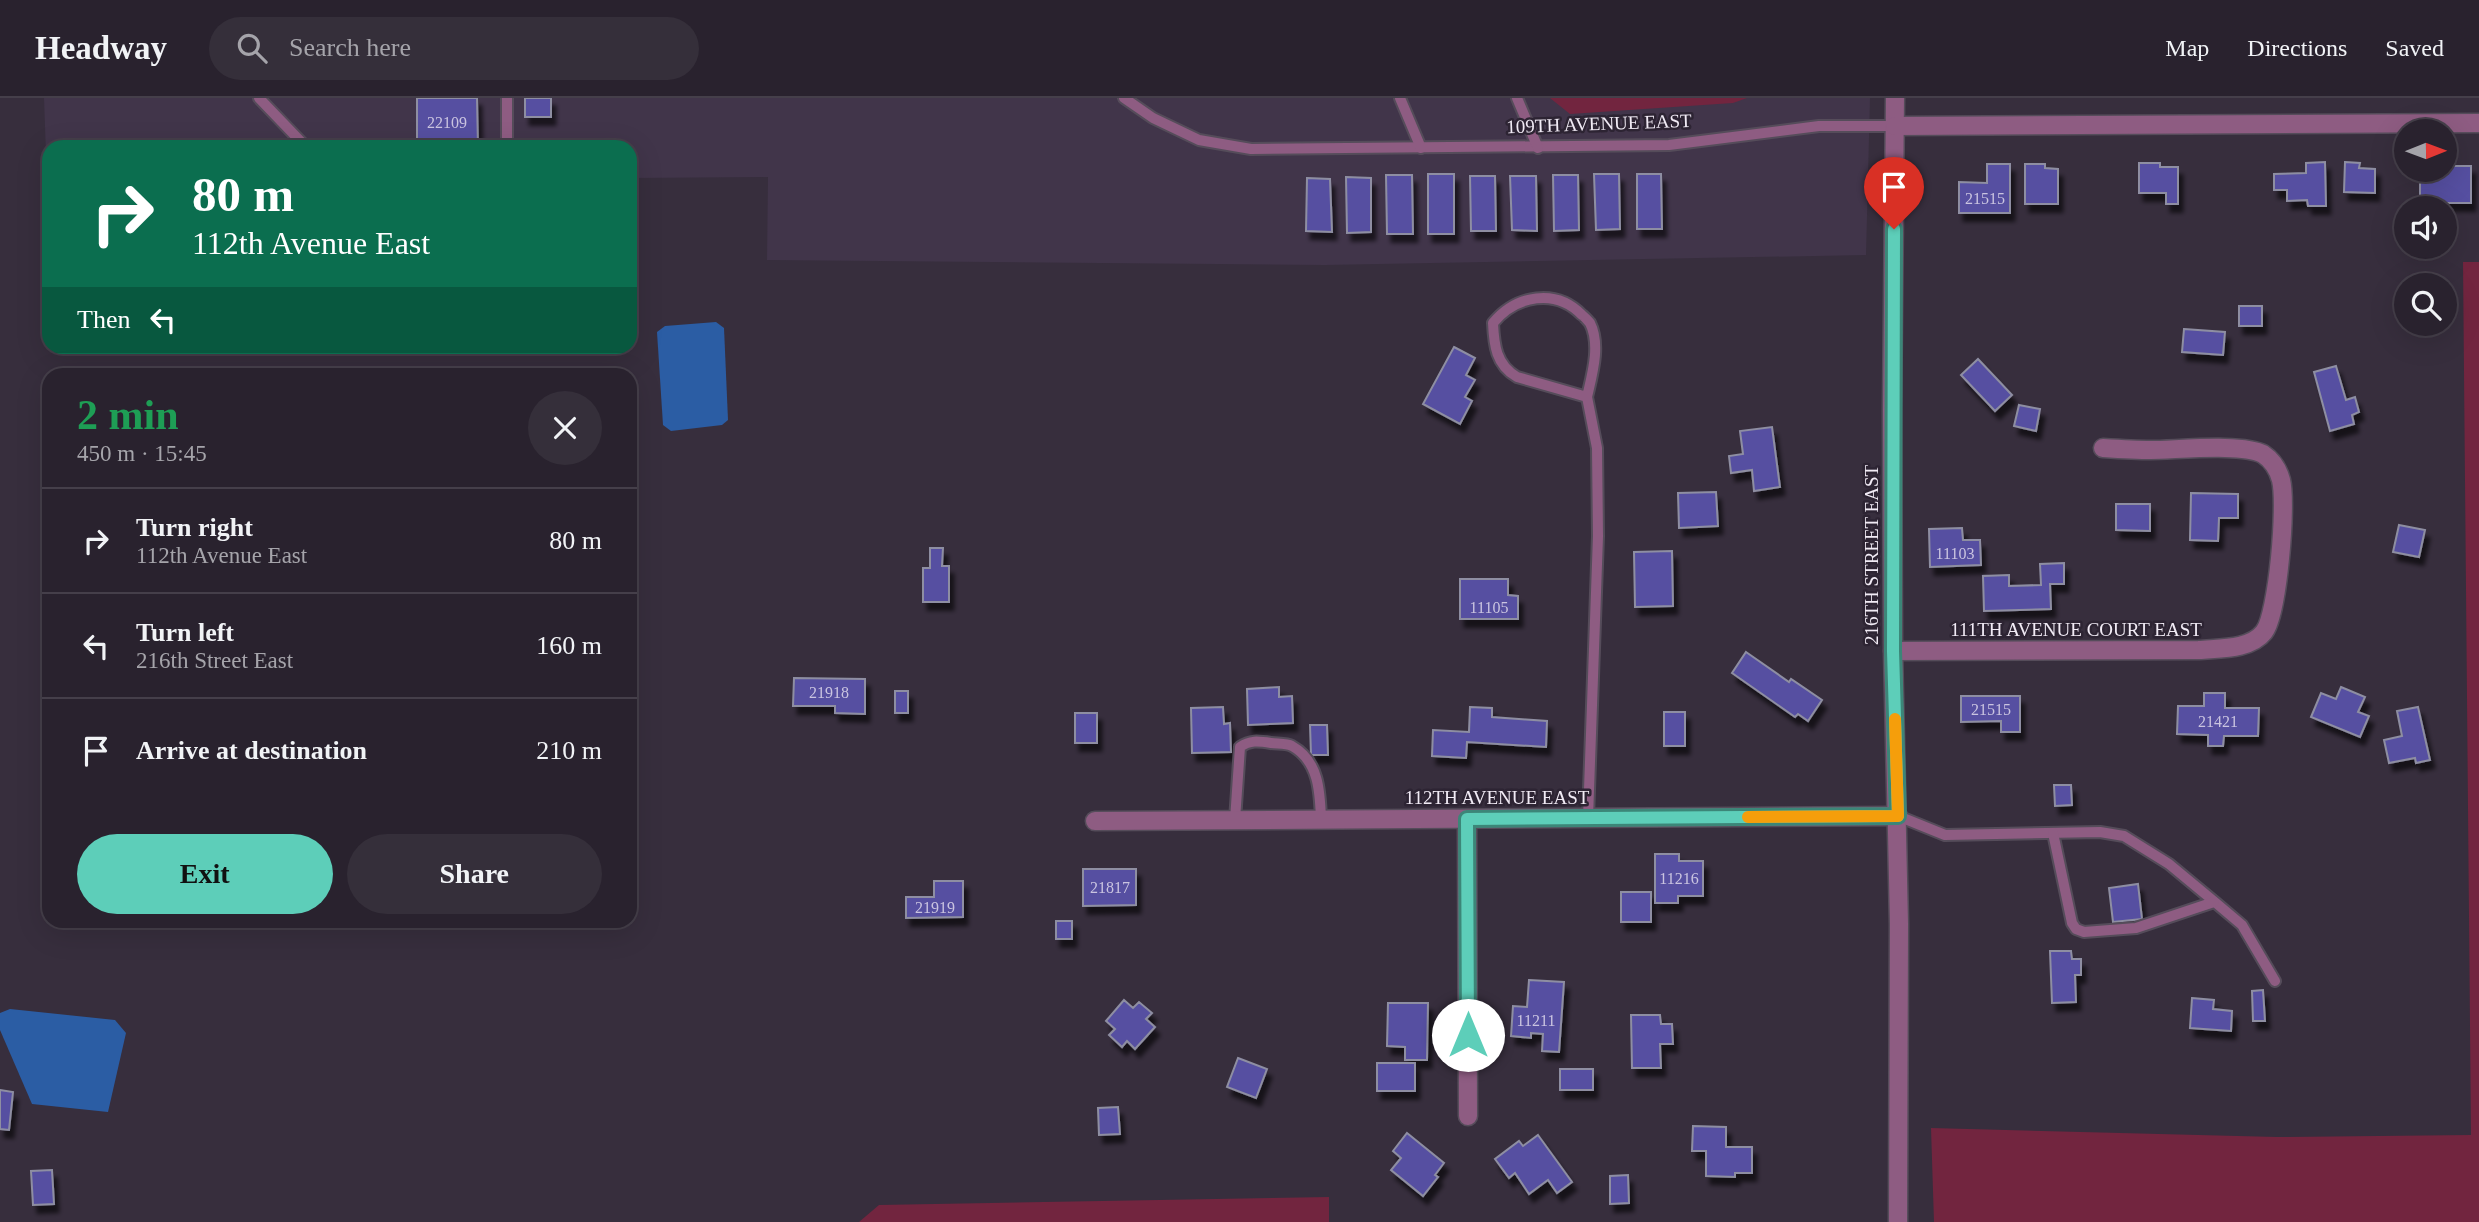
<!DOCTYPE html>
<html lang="en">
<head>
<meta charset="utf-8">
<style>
  body { margin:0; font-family:Georgia,serif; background:#352f3a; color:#f1f3f6; height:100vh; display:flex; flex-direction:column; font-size:26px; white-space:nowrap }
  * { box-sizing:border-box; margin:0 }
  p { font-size:23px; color:#a5a4aa }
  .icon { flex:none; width:38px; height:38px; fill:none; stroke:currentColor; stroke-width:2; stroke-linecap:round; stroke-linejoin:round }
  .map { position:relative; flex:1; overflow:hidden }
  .side { position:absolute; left:42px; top:270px; width:595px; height:560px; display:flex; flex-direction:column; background:#29222e; border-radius:21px; box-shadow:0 7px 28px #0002,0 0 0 2px #453f4a }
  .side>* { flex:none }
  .top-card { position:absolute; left:42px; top:42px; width:595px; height:214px; border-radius:21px; box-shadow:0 7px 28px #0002,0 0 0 2px #453f4a; background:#0b6e4f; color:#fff; overflow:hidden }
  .needle { width:46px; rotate:89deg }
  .buttons { position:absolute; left:2394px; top:21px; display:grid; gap:14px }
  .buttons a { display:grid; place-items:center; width:63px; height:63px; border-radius:50%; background:#29222e; box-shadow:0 7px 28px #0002,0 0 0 2px #453f4a; font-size:35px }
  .pin { position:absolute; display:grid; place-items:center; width:60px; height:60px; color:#fff; margin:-72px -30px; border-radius:50% 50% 50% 0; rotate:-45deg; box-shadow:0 0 7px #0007 }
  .pin .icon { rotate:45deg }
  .me { position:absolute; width:77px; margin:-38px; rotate:0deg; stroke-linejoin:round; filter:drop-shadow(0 0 5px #0008) }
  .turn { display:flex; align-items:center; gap:24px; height:147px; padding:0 35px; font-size:32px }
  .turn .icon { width:91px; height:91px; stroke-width:2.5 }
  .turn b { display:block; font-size:49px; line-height:60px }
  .then { display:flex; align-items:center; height:66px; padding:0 35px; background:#0003; gap:14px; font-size:26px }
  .round { display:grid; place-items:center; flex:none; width:74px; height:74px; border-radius:37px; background:#352f3a }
  .head { display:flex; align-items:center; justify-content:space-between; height:119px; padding:0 35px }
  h1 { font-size:42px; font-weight:800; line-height:52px; color:#1e9e55 }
  .cta { display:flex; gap:14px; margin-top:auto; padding:14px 35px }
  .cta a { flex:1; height:80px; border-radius:42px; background:#5dceb9; color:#111; font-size:28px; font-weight:800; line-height:80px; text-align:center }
  .cta a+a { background:#352f3a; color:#f1f3f6 }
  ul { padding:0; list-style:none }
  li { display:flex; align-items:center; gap:21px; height:105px; padding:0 35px; border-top:2px solid #453f4a }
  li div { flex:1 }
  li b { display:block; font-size:26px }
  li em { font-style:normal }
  header { display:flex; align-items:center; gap:42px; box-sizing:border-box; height:98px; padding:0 35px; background:#29222e; border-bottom:2px solid #453f4a }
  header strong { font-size:33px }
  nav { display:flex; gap:38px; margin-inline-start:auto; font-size:24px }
  .search { width:490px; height:63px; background:#352f3a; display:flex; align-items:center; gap:18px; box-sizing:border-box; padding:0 24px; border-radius:38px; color:#a5a4aa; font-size:26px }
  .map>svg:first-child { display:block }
  .built { fill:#41354a }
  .green { fill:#72253f }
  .water { fill:#2b5da4 }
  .building { fill:#5650a1; stroke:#8e8ea2; stroke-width:2; filter:url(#shadow) }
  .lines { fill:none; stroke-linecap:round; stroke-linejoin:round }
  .service-casing { stroke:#554c5a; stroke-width:14 }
  .minor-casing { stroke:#554c5a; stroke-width:21 }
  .service { stroke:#8e5c82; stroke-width:10 }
  .minor { stroke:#8e5c82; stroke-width:18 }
  .route-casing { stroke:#3c8678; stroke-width:18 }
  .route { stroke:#5dceb9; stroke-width:12 }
  .slow { stroke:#f59e0b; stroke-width:12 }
  .labels { text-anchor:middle; stroke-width:5; stroke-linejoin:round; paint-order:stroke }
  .number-label { font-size:16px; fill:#cac4e0 }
  .street-label { font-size:19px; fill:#f1ebf5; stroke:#2d2433 }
</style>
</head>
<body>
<header>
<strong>Headway</strong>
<div class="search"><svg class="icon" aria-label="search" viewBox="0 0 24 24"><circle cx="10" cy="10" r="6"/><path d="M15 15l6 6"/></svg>Search here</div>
<nav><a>Map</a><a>Directions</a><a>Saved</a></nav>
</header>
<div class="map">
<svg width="2479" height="1124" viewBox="0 0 2479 1124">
  <defs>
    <filter id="shadow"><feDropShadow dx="4.5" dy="8" stdDeviation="2" flood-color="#0009"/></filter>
  </defs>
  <rect width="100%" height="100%" fill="#372e3d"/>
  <!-- built -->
  <path class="built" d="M44 0H1870L1866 157 1325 167 767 162 768 79 630 80V49H49V141Z"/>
  <!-- green -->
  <g class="green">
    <path d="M1550 0H1747L1733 5 1570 16Z"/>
    <path d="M2463 164H2479V1124H1934L1931 1030 2277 1039 2471 1037Z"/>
    <path d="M1329 1099V1124H859L879 1107Z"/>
  </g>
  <!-- water -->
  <g class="water">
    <path d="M716 224 724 230 728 322 722 327 671 333 663 327 657 234 665 228Z"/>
    <path d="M10 911 115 922 126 935 108 1014 32 1006 0 932V915Z"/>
  </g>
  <!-- building -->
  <g class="building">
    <path d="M417 0H477L478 49H417Z"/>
    <rect x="525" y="0" width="26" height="19"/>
    <path d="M2325 64 2326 108H2308L2307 102 2287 103V92H2274V76L2306 75V65Z"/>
    <path d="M2345 64 2360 65 2359 70 2375 71V95L2344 94Z"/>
    <path d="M2139 65H2160V69H2178V106H2166V95H2139Z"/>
    <path d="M1987 66H2010V115H1959V84L1987 85Z"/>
    <path d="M2025 66H2045V70L2058 71V106H2025Z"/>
    <path d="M2445 68H2471V105H2420V72H2445Z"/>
    <rect x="1428" y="76" width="26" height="60"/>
    <path d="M1594 76H1619L1620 131 1596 132Z"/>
    <path d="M1637 76H1661L1662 131H1637Z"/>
    <path d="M1386 77H1412L1413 136H1387Z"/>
    <path d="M1553 77H1578L1579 132 1554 133Z"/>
    <path d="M1470 78H1495L1496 133H1471Z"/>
    <path d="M1510 78H1536L1537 133 1512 132Z"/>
    <path d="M1346 79 1371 80V134L1347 135Z"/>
    <path d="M1307 80 1330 81 1332 134 1306 133Z"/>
    <rect x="2239" y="208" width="23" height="20"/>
    <path d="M2184 231 2225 234 2223 257 2182 254Z"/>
    <path d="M1454 249 1475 260 1466 277 1475 282 1465 299 1472 303 1460 326 1423 306Z"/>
    <path d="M1978 261 2012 297 1995 313 1961 277Z"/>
    <path d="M2336 268 2346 302 2355 299 2359 314 2352 317 2354 326 2330 333 2314 274Z"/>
    <path d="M2019 307 2040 311 2036 333 2014 328Z"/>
    <path d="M1772 329 1780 389 1754 393 1752 372 1731 375 1729 358 1743 356 1740 333Z"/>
    <path d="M1716 394 1718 428 1679 430 1678 395Z"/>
    <path d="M2191 395 2238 396V420H2219L2218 443 2190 442Z"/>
    <path d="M2116 406H2150V433L2116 432Z"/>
    <path d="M2399 427 2425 432 2419 459 2393 454Z"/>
    <path d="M1962 430 1963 442H1980L1981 467 1930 469 1929 431Z"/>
    <path d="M930 450H943L942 468H949V504H923V470H930Z"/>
    <path d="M1672 453 1673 508 1635 509 1634 454Z"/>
    <path d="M2064 465V486H2050L2051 511 1984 513 1983 478 2009 477V488L2041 487 2040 466Z"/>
    <path d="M1460 481H1508V497L1518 498V521H1460Z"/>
    <path d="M1746 554 1789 584 1791 581 1822 602 1808 623 1798 616 1795 619 1732 575Z"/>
    <path d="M794 580 865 581V616L835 615V608H793Z"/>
    <path d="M1279 589V599L1292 598 1293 625 1248 627 1247 591Z"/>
    <path d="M2341 589 2365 599 2358 614 2369 618 2360 639 2311 619 2321 595 2336 601Z"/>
    <rect x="895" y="593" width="13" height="22"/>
    <path d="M2204 595H2225V610H2259L2258 638H2224L2223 648H2208V637L2177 636 2178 608H2204Z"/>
    <path d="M1961 598H2020V634H2001V623L1961 624Z"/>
    <path d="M1223 609 1224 626 1230 625 1231 654 1192 655 1191 610Z"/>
    <path d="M1470 609 1492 610V619L1547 623 1546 649 1467 644 1466 660 1432 658 1433 632 1469 634Z"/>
    <path d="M2418 609 2430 662 2416 665 2415 660 2389 665 2384 642 2402 638 2397 613Z"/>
    <rect x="1664" y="614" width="21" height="34"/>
    <rect x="1075" y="615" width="22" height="30"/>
    <path d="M1310 627H1327L1328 657H1311Z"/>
    <path d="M2054 687H2071L2072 707 2055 708Z"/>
    <path d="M1655 756H1679V763H1703V798H1678V805H1655Z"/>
    <path d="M1083 771H1136V807L1083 808Z"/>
    <path d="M934 783H963V819L906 820V799H934Z"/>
    <path d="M2138 786 2142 821 2113 824 2109 790Z"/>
    <rect x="1621" y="794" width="30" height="30"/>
    <rect x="1056" y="823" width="16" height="18"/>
    <path d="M2050 853H2071L2072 861H2081V877H2075L2076 904 2052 905Z"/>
    <path d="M1529 882 1564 884 1559 954 1542 953 1543 936 1531 935V940L1511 938 1513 908 1527 909Z"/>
    <path d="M2263 892 2265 923H2253L2252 893Z"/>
    <path d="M2192 900 2214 902 2213 911 2232 913 2231 933 2190 930Z"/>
    <path d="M1124 902 1133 910 1139 904 1152 915 1146 921 1155 929 1135 951 1127 943 1122 949 1109 937 1115 931 1106 923Z"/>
    <path d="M1388 905H1428L1427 962H1405V949L1387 948Z"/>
    <path d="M1631 917H1660L1661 926H1672L1673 946H1660L1661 970H1632Z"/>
    <path d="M1238 960 1267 971 1256 1000 1227 989Z"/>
    <rect x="1377" y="965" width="38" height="28"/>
    <rect x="1560" y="971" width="33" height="21"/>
    <path d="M0 992 13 994 9 1032 0 1031Z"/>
    <path d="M1118 1009 1120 1036 1099 1037 1098 1010Z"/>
    <path d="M1693 1028 1726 1029V1049H1752V1075H1735V1079L1706 1078V1053H1692Z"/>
    <path d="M1407 1035 1444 1065 1435 1077 1438 1079 1423 1098 1391 1072 1401 1060 1393 1053Z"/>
    <path d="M1538 1037 1572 1084 1557 1095 1548 1082 1529 1096 1515 1075 1509 1080 1495 1061 1519 1043 1523 1048Z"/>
    <path d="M52 1072 54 1106 33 1107 31 1073Z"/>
    <path d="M1628 1077 1629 1105 1610 1106V1078Z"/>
  </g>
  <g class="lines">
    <defs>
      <g id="service">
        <path d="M259 0 306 49"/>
        <path d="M507 0V49"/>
        <path d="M1124 0 1153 20 1199 42 1251 51 1669 47 1819 28H1895"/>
        <path d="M1400 0 1421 50"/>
        <path d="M1517 0 1538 50"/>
        <path d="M1587 299C1592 277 1601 247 1590 225 1589 224 1583 217 1582 217 1556 190 1516 197 1493 225 1494 247 1496 267 1517 279L1587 299 1597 350 1598 438 1588 720"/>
        <path d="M1898 718 1945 737 2100 734 2124 738 2169 766 2216 805 2242 827 2275 883"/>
        <path d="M1235 722 1240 649C1250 642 1258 643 1271 645 1277 646 1286 645 1292 648 1319 663 1320 694 1321 721"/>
        <path d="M2053 735 2072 825 2076 831 2084 834 2136 830 2214 804"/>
      </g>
      <g id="minor">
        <path d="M1895 0 1892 313 1893 553 1899 826 1898 1124"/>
        <path d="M1895 28 2479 25"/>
        <path d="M1893 553 2199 552C2219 550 2250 552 2264 534 2278 516 2287 406 2281 382 2278 371 2272 362 2263 356 2243 345 2176 352 2151 352 2135 352 2119 351 2103 350"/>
        <path d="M1467 721 1468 1018"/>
        <path d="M1095 723 1898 718"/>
      </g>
    </defs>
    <!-- service casing -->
    <use href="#service" class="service-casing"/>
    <!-- minor casing -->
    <use href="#minor" class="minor-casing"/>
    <!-- service -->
    <use href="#service" class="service"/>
    <!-- minor -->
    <use href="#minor" class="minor"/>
  </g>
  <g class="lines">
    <defs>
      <path id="route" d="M1468 937 1467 721 1898 718 1893 553 1894 131"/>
    </defs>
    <!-- route casing -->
    <use href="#route" class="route-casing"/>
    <!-- route -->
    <use href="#route" class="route"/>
    <!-- slow -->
    <path class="slow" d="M1748 719 1898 718 1895 621"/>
  </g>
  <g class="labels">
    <!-- number labels -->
    <g class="number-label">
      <text x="447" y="30">22109</text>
      <text x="1985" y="106">21515</text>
      <text x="1955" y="461">11103</text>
      <text x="1489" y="515">11105</text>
      <text x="829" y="600">21918</text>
      <text x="1991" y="617">21515</text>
      <text x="2218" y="629">21421</text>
      <text x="1679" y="786">11216</text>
      <text x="1110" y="795">21817</text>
      <text x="935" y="815">21919</text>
      <text x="1536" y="928">11211</text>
    </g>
    <!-- street labels -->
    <g class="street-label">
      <text transform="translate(1599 25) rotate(-2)" y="7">109TH AVENUE EAST</text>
      <text transform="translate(1871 457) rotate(-90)" y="7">216TH STREET EAST</text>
      <text x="2076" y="538">111TH AVENUE COURT EAST</text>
      <text x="1497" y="706">112TH AVENUE EAST</text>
    </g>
  </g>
</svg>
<div class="buttons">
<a><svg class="needle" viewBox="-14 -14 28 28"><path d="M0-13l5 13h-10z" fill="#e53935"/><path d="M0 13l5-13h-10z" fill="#a5a4aa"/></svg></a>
<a><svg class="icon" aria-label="sound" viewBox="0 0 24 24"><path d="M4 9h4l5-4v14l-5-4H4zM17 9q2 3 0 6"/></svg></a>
<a><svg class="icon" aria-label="search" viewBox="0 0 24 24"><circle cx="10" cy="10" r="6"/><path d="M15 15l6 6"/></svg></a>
</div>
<div class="pin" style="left:1894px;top:131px;background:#d93025"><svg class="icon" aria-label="arrive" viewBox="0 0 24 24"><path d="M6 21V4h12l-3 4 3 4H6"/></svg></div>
<svg class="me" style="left:1468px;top:937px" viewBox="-20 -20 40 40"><circle r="19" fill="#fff"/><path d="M0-13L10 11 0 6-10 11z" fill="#5dceb9"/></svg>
<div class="top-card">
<div class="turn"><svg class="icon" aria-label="right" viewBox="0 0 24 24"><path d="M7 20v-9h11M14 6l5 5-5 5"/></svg><div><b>80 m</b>112th Avenue East</div></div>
<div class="then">Then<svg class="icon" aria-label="left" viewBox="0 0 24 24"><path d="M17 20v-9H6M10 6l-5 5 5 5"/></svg></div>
</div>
<section class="side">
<div class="head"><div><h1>2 min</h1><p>450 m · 15:45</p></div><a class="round"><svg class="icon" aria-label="close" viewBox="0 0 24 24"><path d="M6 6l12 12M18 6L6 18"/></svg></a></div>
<ul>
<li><svg class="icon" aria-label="right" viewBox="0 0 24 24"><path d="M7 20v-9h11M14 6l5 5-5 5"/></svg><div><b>Turn right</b><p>112th Avenue East</p></div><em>80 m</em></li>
<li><svg class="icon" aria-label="left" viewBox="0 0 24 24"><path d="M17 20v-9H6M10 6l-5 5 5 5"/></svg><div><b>Turn left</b><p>216th Street East</p></div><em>160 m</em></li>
<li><svg class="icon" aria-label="arrive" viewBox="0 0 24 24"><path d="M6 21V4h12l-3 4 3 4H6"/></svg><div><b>Arrive at destination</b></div><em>210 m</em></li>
</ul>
<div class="cta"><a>Exit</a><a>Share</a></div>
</section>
</div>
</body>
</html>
